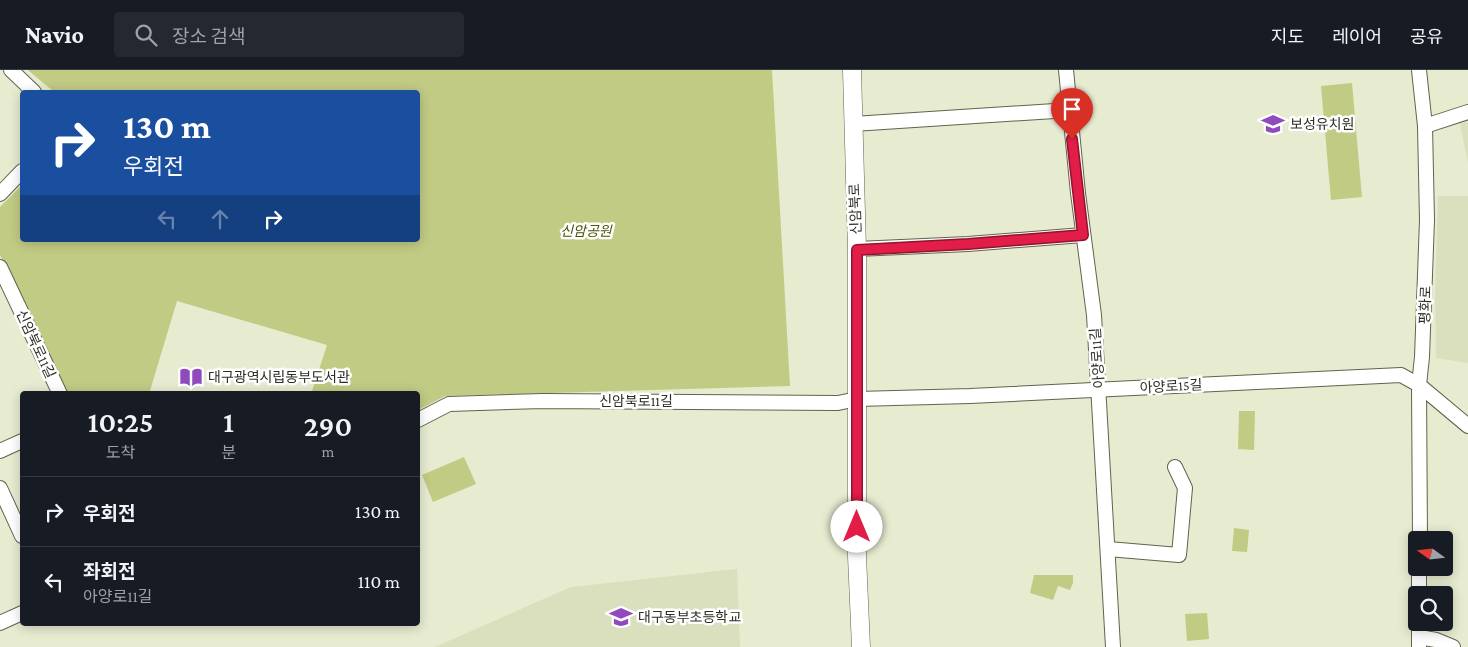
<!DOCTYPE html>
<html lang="ko">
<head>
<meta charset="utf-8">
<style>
  body { margin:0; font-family:"Crimson Pro","Noto Sans KR",serif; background:#242831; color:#f1f3f6; height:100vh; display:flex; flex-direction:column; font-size:19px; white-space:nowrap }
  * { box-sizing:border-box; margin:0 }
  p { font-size:16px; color:#9ea1a6 }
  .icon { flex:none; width:28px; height:28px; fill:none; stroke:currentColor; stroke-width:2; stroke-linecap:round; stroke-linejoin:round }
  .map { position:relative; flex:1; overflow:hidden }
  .panel { position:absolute; left:20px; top:321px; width:400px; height:235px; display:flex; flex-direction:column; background:#171b24; border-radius:5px; box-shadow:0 2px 12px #0003 }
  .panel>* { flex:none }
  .hud { position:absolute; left:20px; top:20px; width:400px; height:152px; border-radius:5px; box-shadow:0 2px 12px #0003; background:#1a4fa0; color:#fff; overflow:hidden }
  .needle { width:32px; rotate:285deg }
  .tools { position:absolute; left:1408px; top:461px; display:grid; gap:10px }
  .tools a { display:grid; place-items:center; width:45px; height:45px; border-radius:5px; background:#171b24; box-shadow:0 2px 12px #0003; font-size:25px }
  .pin { position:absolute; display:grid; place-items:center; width:42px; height:42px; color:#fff; margin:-51px -21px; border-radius:50% 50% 50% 0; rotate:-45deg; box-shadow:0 0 5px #0007 }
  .pin .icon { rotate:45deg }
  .me { position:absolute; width:55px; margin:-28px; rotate:0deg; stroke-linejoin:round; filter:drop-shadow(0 0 4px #0008) }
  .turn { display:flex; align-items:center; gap:18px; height:105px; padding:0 20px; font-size:22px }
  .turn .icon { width:65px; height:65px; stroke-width:2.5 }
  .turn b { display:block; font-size:35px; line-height:42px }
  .lanes { display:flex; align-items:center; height:48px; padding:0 20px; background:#0003; justify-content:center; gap:25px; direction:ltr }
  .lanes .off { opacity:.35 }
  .eta { display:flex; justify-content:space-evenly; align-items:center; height:85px; text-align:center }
  .eta b { font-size:30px; font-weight:600; line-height:35px }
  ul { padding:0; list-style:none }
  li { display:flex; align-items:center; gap:15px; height:70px; padding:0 20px; border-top:1px solid #363941 }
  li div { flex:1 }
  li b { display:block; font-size:19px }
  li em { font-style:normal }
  header { display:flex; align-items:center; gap:30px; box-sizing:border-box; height:70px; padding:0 25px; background:#171b24; border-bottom:1px solid #363941 }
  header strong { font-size:24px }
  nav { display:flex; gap:28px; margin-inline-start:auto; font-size:18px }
  .search { width:350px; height:45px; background:#242831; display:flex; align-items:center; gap:12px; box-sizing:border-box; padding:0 18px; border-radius:5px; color:#9ea1a6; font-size:19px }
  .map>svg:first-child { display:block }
  .built { fill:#dadfbe }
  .green { fill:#c1cb84 }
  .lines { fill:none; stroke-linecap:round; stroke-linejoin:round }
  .minor-casing { stroke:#60644c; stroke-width:16 }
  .tertiary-casing { stroke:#60644c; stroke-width:19 }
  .minor { stroke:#fff; stroke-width:14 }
  .tertiary { stroke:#fff; stroke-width:18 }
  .route-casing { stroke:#92132f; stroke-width:12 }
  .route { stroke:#e11d48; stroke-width:9 }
  .labels { text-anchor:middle; stroke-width:5; stroke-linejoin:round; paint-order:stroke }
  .poi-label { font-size:14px; fill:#2d2f25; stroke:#fff; text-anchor:start }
  .street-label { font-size:14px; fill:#2d2f25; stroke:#fff }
  .park-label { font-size:14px; font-style:italic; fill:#4c5207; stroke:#fff }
</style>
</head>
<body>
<header>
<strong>Navio</strong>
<div class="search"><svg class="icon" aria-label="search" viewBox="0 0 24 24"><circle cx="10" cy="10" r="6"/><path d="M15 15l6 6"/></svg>장소 검색</div>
<nav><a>지도</a><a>레이어</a><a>공유</a></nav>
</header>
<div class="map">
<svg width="1468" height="577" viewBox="0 0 1468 577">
  <rect width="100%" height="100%" fill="#e7ebd0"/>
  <!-- built -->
  <g class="built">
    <path d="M1468 51V93L1460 54Z"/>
    <path d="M1438 126H1468V293L1436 288 1435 224Z"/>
    <path d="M737 499 740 577H435L571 517Z"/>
  </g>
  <!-- green -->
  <g class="green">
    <path d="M28 0H772L790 316 445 326 418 340V324H311L327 275 177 231 149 324H67L0 185V137L22 115V170H418V22H54Z"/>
    <path d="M1352 13 1362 127 1331 130 1321 16Z"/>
    <path d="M1239 341H1255L1254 380 1238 379Z"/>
    <path d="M464 387 476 414 433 432 422 405Z"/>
    <path d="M1234 458 1249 460 1247 482 1232 481Z"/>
    <path d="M1034 505H1073V513L1070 520 1058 516 1053 530 1030 523Z"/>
    <path d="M1207 543 1209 569 1187 571 1185 544Z"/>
  </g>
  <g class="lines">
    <defs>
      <g id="minor">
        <path d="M11 0 34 22"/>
        <path d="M1066 0 1078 123 1094 245 1113 577"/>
        <path d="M1419 0 1425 56 1427 150 1422 287 1419 315 1420 470"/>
        <path d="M853 54 1070 40"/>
        <path d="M1425 56 1468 42"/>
        <path d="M0 124 22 101"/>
        <path d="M857 179 968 174 1083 165"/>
        <path d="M0 197 60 324"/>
        <path d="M418 350 449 334 543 331 838 333 857 329 970 326 1401 305 1419 315 1468 356"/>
        <path d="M0 381 22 371"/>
        <path d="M0 418 22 466"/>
        <path d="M1108 479 1179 485 1185 418 1175 397"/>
        <path d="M1419 525V498"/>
        <path d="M0 553 22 543"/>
        <path d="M1419 567 1436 570 1453 577"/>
        <path d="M1419 577V552"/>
      </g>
      <path id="tertiary" d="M852 0 857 179V486L861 577"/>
    </defs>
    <!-- minor casing -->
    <use href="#minor" class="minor-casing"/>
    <!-- tertiary casing -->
    <use href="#tertiary" class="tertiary-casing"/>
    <!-- minor -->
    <use href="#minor" class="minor"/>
    <!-- tertiary -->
    <use href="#tertiary" class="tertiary"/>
  </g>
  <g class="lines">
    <defs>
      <path id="route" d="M857 457V180L968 174 1083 165 1072 69"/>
    </defs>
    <!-- route casing -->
    <use href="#route" class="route-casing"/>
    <!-- route -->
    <use href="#route" class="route"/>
  </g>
  <!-- icons -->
  <defs>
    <symbol id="school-bare" viewBox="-9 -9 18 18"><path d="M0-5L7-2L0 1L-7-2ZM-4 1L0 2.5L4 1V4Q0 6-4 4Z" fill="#904abe" stroke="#fff" stroke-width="2.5" paint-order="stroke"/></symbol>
    <symbol id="library-bare" viewBox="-9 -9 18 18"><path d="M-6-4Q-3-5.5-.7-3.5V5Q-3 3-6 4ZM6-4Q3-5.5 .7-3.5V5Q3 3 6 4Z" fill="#904abe" stroke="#fff" stroke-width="2.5" paint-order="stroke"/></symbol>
  </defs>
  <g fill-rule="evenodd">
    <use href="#school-bare" x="1257" y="38" width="32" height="32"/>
    <use href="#library-bare" x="175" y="291" width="32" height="32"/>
    <use href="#school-bare" x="605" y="531" width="32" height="32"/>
  </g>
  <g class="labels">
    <!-- poi labels -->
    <g class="poi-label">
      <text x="1290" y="59">보성유치원</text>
      <text x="208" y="312">대구광역시립동부도서관</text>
      <text x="638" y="552">대구동부초등학교</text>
    </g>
    <!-- street labels -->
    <g class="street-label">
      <text transform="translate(855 139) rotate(-92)" y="5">신암북로</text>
      <text transform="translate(1425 235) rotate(-88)" y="5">평화로</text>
      <text transform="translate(36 274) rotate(65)" y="5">신암북로11길</text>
      <text transform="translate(1097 288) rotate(-94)" y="5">아양로11길</text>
      <text transform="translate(1171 316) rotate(-3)" y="5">아양로15길</text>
      <text x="636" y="336">신암북로11길</text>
    </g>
    <!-- park labels -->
    <g class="park-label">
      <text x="586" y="166">신암공원</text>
    </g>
  </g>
</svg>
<div class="tools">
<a><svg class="needle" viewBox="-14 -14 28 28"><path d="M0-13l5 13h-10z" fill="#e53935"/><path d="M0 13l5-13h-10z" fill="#9ea1a6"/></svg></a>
<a><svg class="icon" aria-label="search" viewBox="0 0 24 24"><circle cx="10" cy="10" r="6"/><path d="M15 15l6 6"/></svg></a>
</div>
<div class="pin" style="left:1072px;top:69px;background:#d93025"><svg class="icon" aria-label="arrive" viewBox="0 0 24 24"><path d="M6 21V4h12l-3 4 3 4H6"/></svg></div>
<svg class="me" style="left:857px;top:457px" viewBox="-20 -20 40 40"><circle r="19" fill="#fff"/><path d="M0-13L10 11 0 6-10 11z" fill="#e11d48"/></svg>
<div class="hud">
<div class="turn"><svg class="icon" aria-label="right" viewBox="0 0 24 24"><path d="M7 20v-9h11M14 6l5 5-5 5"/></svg><div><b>130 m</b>우회전</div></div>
<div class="lanes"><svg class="icon off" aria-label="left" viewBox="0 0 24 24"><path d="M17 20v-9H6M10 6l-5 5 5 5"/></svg><svg class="icon off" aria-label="ahead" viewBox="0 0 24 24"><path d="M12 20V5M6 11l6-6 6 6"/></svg><svg class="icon" aria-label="right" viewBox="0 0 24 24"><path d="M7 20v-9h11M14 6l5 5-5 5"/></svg></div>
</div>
<section class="panel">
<div class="eta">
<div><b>10:25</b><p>도착</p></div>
<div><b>1</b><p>분</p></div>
<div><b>290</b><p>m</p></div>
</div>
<ul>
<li><svg class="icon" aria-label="right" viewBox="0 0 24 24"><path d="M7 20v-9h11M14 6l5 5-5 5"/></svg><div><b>우회전</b></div><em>130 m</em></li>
<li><svg class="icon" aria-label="left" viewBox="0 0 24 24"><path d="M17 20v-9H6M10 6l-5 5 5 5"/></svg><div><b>좌회전</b><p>아양로11길</p></div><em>110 m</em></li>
</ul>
</section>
</div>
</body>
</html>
